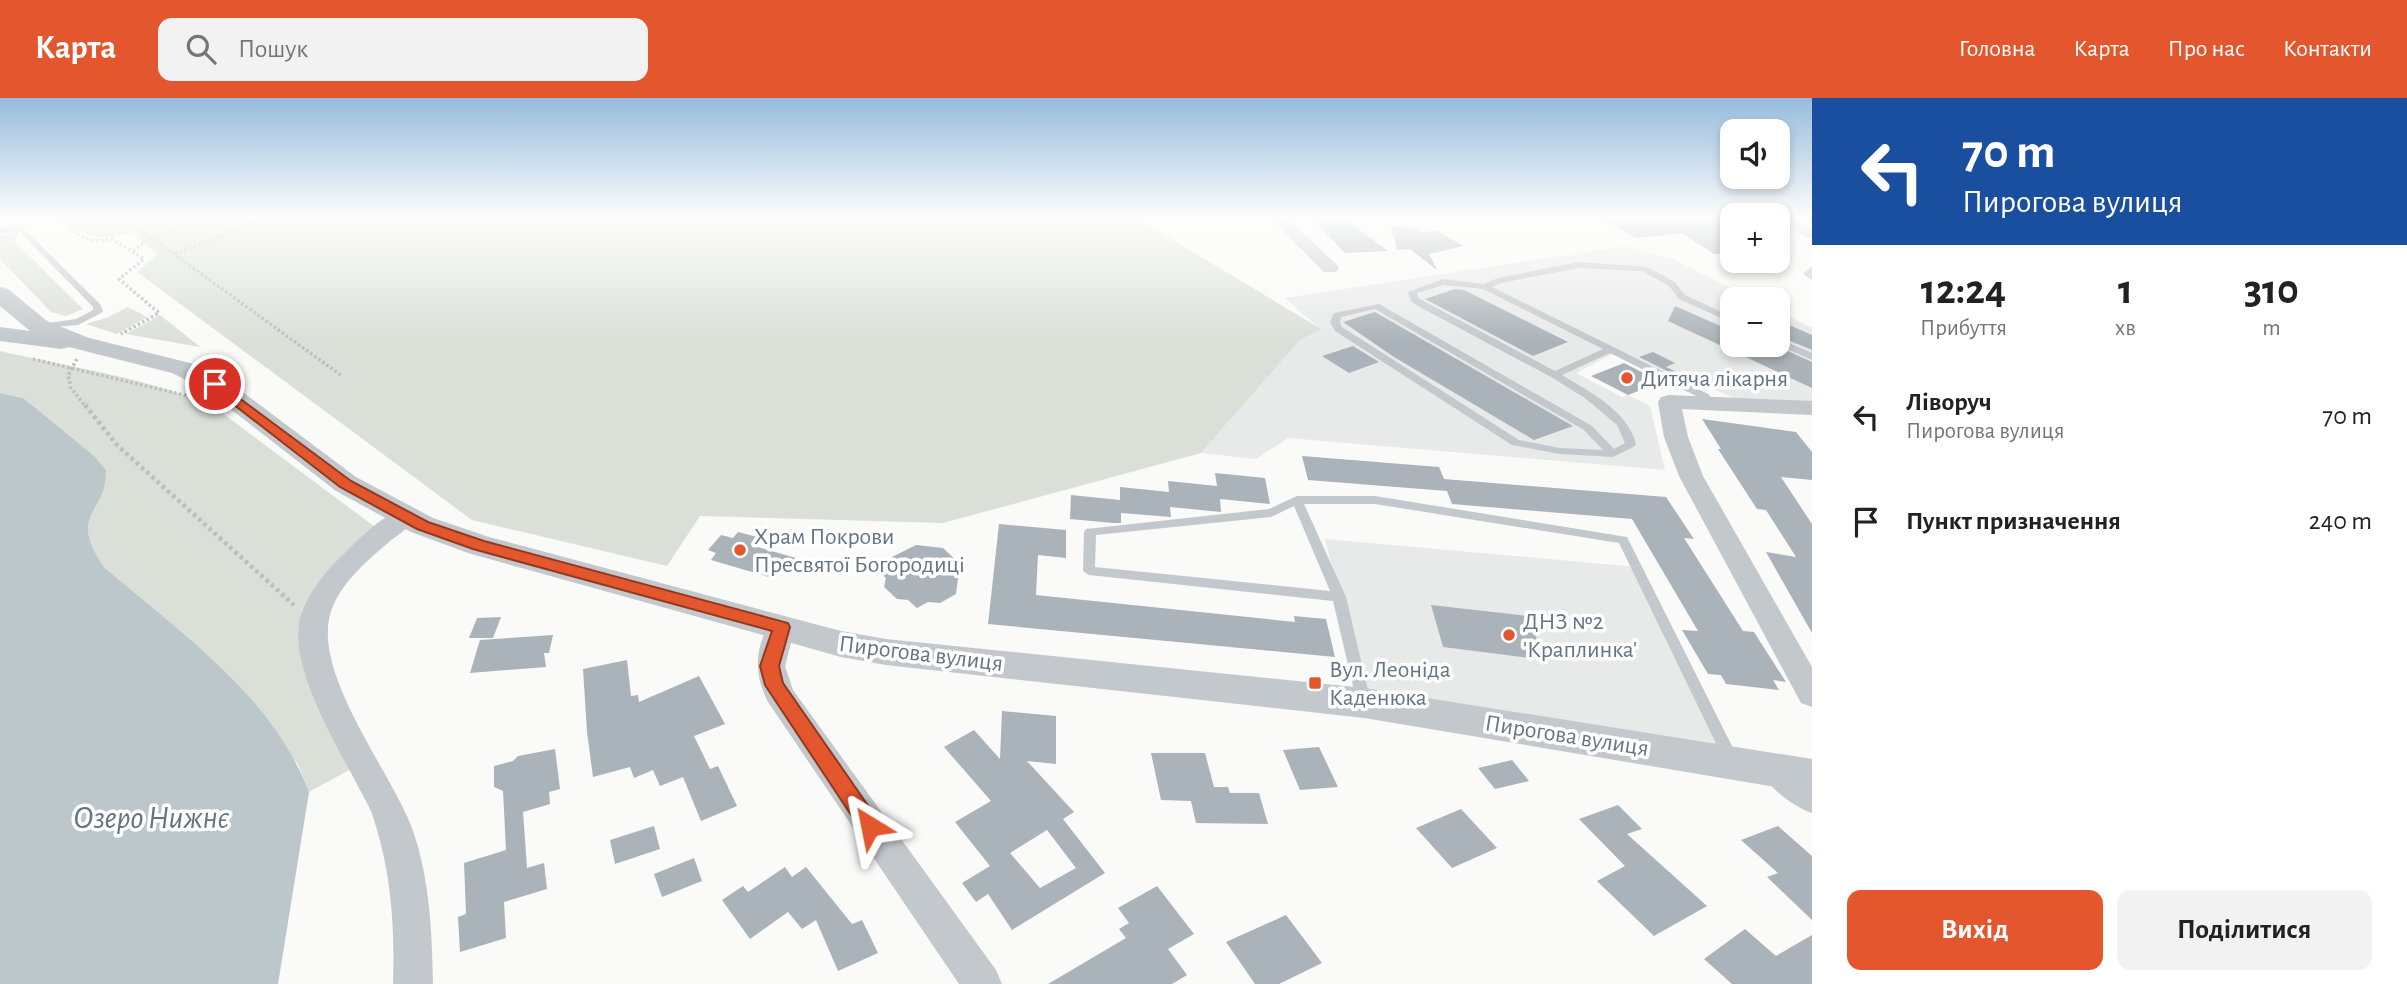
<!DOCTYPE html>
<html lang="uk">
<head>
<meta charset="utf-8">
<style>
  body { margin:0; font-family:"Alegreya Sans",sans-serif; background:#f2f2f2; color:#222; height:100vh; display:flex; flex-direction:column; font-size:26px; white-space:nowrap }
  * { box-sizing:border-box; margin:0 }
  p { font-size:23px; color:#767676 }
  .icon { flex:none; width:38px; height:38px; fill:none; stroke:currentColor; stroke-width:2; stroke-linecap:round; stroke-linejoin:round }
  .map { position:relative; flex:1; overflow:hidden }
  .drawer { display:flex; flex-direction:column; background:#fff; width:595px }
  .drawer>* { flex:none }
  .hud { background:#1a4fa0; color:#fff; overflow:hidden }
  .fabs { position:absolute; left:1720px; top:21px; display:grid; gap:14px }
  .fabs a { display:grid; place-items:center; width:70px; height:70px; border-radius:14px; background:#fff; box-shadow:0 4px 10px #0003; font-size:35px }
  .pin { position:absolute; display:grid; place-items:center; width:60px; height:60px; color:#fff; margin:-30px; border:4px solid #fff; border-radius:50%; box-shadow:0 2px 7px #0007 }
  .me { position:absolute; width:77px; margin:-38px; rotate:325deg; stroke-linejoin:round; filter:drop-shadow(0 0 5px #0008) }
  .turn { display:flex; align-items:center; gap:24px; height:147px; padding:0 35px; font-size:32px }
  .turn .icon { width:91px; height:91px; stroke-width:2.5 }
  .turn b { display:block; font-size:49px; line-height:60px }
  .eta { display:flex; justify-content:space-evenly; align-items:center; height:119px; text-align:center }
  .eta b { font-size:42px; font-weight:700; line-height:49px }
  .button { display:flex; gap:14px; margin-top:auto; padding:14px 35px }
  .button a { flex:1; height:80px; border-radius:14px; background:#e4572e; color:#fff; font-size:28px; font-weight:700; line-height:80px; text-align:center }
  .button a+a { background:#f2f2f2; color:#222 }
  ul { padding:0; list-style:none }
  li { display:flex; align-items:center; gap:21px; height:105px; padding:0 35px }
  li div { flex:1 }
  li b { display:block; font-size:26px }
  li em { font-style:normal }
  header { display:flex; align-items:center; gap:42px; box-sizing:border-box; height:98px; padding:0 35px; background:#e4572e; color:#fff }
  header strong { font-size:33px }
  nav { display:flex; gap:38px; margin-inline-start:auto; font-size:24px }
  .search { width:490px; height:63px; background:#f2f2f2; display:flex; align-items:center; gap:18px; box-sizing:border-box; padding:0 24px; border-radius:14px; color:#767676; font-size:26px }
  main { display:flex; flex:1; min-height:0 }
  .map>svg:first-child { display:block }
  .built { fill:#e8e9e9 }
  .green { fill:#dadfd7 }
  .water { fill:#bbc7cb }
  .building { fill:#aab3b9; fill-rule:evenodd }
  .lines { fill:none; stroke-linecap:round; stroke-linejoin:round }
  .path-far1 { stroke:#bbbfc2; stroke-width:3.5; stroke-dasharray:2.5 2.5; stroke-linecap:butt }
  .path { stroke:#bbbfc2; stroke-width:4.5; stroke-dasharray:3.5 3.5; stroke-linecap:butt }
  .service { fill:#c3c8cc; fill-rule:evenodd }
  .pedestrian { fill:#c3c8cc; fill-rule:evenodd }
  .minor { fill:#c3c8cc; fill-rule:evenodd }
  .tertiary { fill:#c3c8cc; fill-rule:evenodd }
  .route { fill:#e4572e; stroke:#94391e; stroke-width:2 }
  .poi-dot { fill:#e4572e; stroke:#fff; stroke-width:2.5 }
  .labels { text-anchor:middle; stroke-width:7; stroke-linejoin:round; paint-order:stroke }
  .poi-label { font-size:24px; fill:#657683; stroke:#fff; text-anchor:start }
  .street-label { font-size:24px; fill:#657683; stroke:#fff }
  .near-water-label { font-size:32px; font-style:italic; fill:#60757c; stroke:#fff }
</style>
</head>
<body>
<header>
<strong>Карта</strong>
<div class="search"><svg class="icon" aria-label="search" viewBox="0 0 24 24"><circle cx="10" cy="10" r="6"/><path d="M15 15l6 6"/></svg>Пошук</div>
<nav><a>Головна</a><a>Карта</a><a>Про нас</a><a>Контакти</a></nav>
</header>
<main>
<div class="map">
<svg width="1812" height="886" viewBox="0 0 1812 886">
  <rect width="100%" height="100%" fill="#fafaf8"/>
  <!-- built -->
  <g class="built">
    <path d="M1625 148 1673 161 1753 201H1732V247H1778V213L1812 230V307L1738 302 1679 275 1666 281 1618 253 1576 275 1622 299 1628 297 1650 308 1665 372 1288 340 1256 361 1201 355 1299 243 1320 231 1285 200Z"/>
    <path d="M1325 441 1637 469 1732 663 1364 605Z"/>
  </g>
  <!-- green -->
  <g class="green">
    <path d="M58 120H1136L1321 231 1299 243 1201 355 943 425 700 418 667 468 472 422 137 174 158 156 131 135C92 142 91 141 58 120Z"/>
    <path d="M20 133 14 143 83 211 66 218 51 214 0 161V138Z"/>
    <path d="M128 209 147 219 117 236 86 226 106 220Z"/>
    <path d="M160 217 200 249 126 236Z"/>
    <path d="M0 253C67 269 157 281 217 311L383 435 313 524 362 665 309 694 298 666 207 558 104 469C66 413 108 417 106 372L23 300 0 295Z"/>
  </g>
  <!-- water -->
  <path class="water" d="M0 295 23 300 94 358 106 372C108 417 66 413 104 469 180 535 272 597 309 694L278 886H0Z"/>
  <!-- building -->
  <g class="building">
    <path d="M1311 120H1344L1388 153 1345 155Z"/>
    <path d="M1601 120H1721V129L1732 135V155L1714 156 1682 135 1636 140Z"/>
    <path d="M1391 128 1417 131 1419 134 1437 133 1464 148 1429 156 1437 172 1410 151 1397 152 1394 138 1390 135H1393Z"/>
    <path d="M1455 191 1464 192 1568 244 1533 258 1425 201Z"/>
    <path d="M1675 208 1732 233V247H1775L1812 264V290L1668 223Z"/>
    <path d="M1375 214 1573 328 1534 342 1394 259 1343 224Z"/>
    <path d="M1778 222 1812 237V252L1778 238Z"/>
    <path d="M1353 248 1379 264 1349 275 1322 258Z"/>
    <path d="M1653 254 1675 265 1666 269 1679 275 1675 277 1639 259Z"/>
    <path d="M1624 265 1661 284 1628 297 1591 278Z"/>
    <path d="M1702 321 1796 334 1812 354V382L1781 379 1812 426V535L1766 454 1796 459 1766 412 1757 411 1718 351H1721Z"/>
    <path d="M1302 358 1439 369 1444 381 1666 399 1694 441 1684 440 1743 533 1754 534 1786 584 1773 582 1779 592 1726 586 1721 577 1708 576 1682 532 1698 533 1632 421 1452 406 1447 393 1308 382Z"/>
    <path d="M1215 375 1265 380 1270 406 1220 401 1221 414 1170 409 1171 419 1121 415V425H1113L1070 421 1071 397 1120 402V389L1169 394 1168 383 1217 388Z"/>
    <path d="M999 426 1066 432V460L1038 457 1036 497 1295 524 1294 518 1326 521 1335 559 988 526Z"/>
    <path d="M738 434 757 439 751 447 796 460 785 475 774 472 769 479 711 462 716 455 708 452 721 437 733 440Z"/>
    <path d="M916 447 943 450 960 466 956 496 940 505 928 504 917 510 908 502 897 501 884 489 886 480 879 474 889 469 892 459Z"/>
    <path d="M1431 507 1528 518 1545 562 1443 549Z"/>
    <path d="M501 519 493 540H469L477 520Z"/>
    <path d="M553 537 549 555H544L546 569 470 575 480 542Z"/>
    <path d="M627 562 631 598 638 597 639 604 699 578 725 626 694 638 710 671 718 668 737 708 701 723 683 679 660 688 653 672 634 680 630 669 593 679 587 634 583 571Z"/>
    <path d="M1002 613 1056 618V666L1027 663 1074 714 1063 721 1105 775 1012 832 988 796 976 804 962 785 990 768 955 724 991 703 944 649 974 632 1000 661ZM1047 732 1076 770 1040 790 1010 755Z"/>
    <path d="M1319 649 1338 689 1300 692 1283 652Z"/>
    <path d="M555 651 560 691 549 694 550 706 523 714 527 770 544 765 547 791 504 804 506 840 460 854 458 819 466 816 464 765 506 752 503 693 494 689V668L513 663 518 658Z"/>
    <path d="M1151 655H1205L1214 689H1228L1230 695H1259L1268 726 1196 725 1191 703 1161 702Z"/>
    <path d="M1512 662 1529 683 1495 691 1478 670Z"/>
    <path d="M1618 707 1642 731 1627 736 1707 808 1654 838 1597 783 1625 768 1579 721Z"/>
    <path d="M1461 711 1497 750 1452 770 1416 730Z"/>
    <path d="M654 728 660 751 615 766 610 742Z"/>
    <path d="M1778 728 1812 758V822L1767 779 1778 775 1741 742Z"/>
    <path d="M694 760 702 783 662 799 654 776Z"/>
    <path d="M785 769 792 779 806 769 852 826 862 822 878 855 838 873 816 822 802 831 788 814 750 841 722 802 743 788 748 794Z"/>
    <path d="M1157 788 1194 836 1168 851 1187 877 1172 886H1048L1126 840 1119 831 1129 825 1118 810Z"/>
    <path d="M1286 817 1322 865 1279 886H1255L1226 844Z"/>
    <path d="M1745 831 1776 858 1812 837V886H1732L1704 861Z"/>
  </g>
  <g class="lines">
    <!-- path-far1 -->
    <g class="path-far1">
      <path d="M58 120C80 137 83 146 112 141L144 161 119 181 159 215 121 236"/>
      <path d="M124 120 342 278"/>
      <path d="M245 120 255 124"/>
      <path d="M133 153 143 145 202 120"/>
      <path d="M175 156 267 120"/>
      <path d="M33 261 188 298"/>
      <path d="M77 261 68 277 71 290 86 309"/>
    </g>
    <!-- path -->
    <path class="path" d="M85 307 117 347 294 507"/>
    <!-- service -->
    <g class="service">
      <path d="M21 128 100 206 103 213 101 215 78 227 41 230V226L76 221 93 212V209L19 133 0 135V131Z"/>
      <path d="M1579 164 1647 169 1675 184 1685 197 1732 219V225L1679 201 1669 188 1642 173 1579 170 1501 185 1492 189 1708 296 1717 306 1716 308H1708L1700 300 1610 255 1562 277C1591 295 1627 312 1636 346L1635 348 1613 359 1560 356 1512 347 1335 233 1330 224 1334 215 1379 206 1592 328 1614 351 1625 345 1617 327 1585 300 1551 279 1418 208 1411 203 1408 194 1443 181 1484 186 1498 180ZM1444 187 1483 191 1603 251 1555 273 1418 200 1417 195ZM1375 211 1584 332 1603 352 1560 350 1519 342 1342 229 1340 224 1341 219Z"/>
      <path d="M1812 168V182L1803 176Z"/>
      <path d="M1778 240 1812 255V262L1778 247Z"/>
      <path d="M1297 398H1375L1627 439 1738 660 1735 664 1730 666 1725 664 1619 445 1375 406H1304L1346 499 1371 605 1369 609 1364 611 1359 609 1357 605 1333 503 1089 477 1083 473 1084 434 1086 431 1269 411ZM1294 408 1330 493 1095 469 1096 437 1271 419Z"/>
    </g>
    <!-- pedestrian -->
    <path class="pedestrian" d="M1778 120H1788L1812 132V141L1778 124Z"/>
    <!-- minor -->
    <g class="minor">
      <path d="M1270 120H1287L1336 166 1339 170 1336 174H1324Z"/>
      <path d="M1669 297 1812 303V317L1682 311 1688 339 1703 378 1812 569V609L1801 605 1679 378 1664 339 1658 304 1661 299Z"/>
      <path d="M404 411 413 413 417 419C410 429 399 436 389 444 369 461 344 482 333 508 306 570 392 673 413 733 430 782 432 835 433 886H393C395 826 391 770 371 713 348 665 287 574 300 521 307 496 326 472 345 455 361 439 382 417 404 411Z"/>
      <path d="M781 518 791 522 795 529 785 568 793 592 996 872 1002 886H959L768 604C753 575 755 550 771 522Z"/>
      <path d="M1776 658 1788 662 1812 681V715C1793 709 1769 690 1760 672L1764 662Z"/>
    </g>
    <!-- tertiary -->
    <path class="tertiary" d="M0 189 8 191 47 223 89 240 190 265 224 280 356 379 433 420 489 439 841 533 886 541 1364 590 1812 661V695L1364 620 886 567 841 559 752 534 468 455 411 434 336 393 206 292 172 275 69 249 61 251 0 243V229L30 233 0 208Z"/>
  </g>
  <!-- sky -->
  <linearGradient id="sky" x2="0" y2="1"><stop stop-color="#96bcdc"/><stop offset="0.49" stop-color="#fdfdfc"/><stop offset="1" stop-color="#fdfdfc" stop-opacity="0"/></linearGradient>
  <rect width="1812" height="244" fill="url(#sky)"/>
  <!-- route -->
  <path class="route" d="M215 282 351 383 428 424 484 443 788 525 790 529 779 568 783 585 878 722 881 728 878 735 870 737 863 735 765 587 760 568 772 533 473 451 417 431 340 389 211 289 209 286Z"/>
  <!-- markers -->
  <g class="poi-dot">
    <circle cx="1627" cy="280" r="7"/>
    <circle cx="740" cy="452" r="7"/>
    <circle cx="1509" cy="537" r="7"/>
    <rect x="1308" y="578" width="14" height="14" rx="3.5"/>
  </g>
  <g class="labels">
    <!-- poi labels -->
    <g class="poi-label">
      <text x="1641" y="288">Дитяча лікарня</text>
      <text x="754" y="446">Храм Покрови<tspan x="754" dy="28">Пресвятої Богородиці</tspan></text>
      <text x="1523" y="531">ДНЗ №2<tspan x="1523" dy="28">'Краплинка'</tspan></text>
      <text x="1329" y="579">Вул. Леоніда<tspan x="1329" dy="28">Каденюка</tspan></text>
    </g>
    <!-- street labels -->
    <g class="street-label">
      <text transform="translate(921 555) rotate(7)" y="8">Пирогова вулиця</text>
      <text transform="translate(1567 637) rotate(9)" y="8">Пирогова вулиця</text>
    </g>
    <!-- near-water labels -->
    <g class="near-water-label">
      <text x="151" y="730">Озеро Нижнє</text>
    </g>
  </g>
</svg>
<div class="fabs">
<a><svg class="icon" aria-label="sound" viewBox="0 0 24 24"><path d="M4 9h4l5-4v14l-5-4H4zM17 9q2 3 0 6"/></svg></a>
<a>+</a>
<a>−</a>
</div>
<div class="pin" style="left:215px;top:286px;background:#d93025"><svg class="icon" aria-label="arrive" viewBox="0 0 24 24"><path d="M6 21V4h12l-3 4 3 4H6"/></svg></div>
<svg class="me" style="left:870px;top:728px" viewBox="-20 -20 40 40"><path d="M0-17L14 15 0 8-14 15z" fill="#e4572e" stroke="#fff" stroke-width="4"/></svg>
</div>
<section class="drawer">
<div class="hud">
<div class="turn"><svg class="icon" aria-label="left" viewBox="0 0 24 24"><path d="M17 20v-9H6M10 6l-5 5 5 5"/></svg><div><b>70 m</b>Пирогова вулиця</div></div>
</div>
<div class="eta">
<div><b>12:24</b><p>Прибуття</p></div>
<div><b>1</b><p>хв</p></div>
<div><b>310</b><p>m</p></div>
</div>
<ul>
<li><svg class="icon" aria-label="left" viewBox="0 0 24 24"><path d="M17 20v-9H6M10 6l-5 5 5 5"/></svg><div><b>Ліворуч</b><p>Пирогова вулиця</p></div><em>70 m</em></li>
<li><svg class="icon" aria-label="arrive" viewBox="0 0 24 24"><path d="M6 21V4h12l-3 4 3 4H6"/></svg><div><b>Пункт призначення</b></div><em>240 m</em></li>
</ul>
<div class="button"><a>Вихід</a><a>Поділитися</a></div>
</section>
</main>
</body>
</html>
